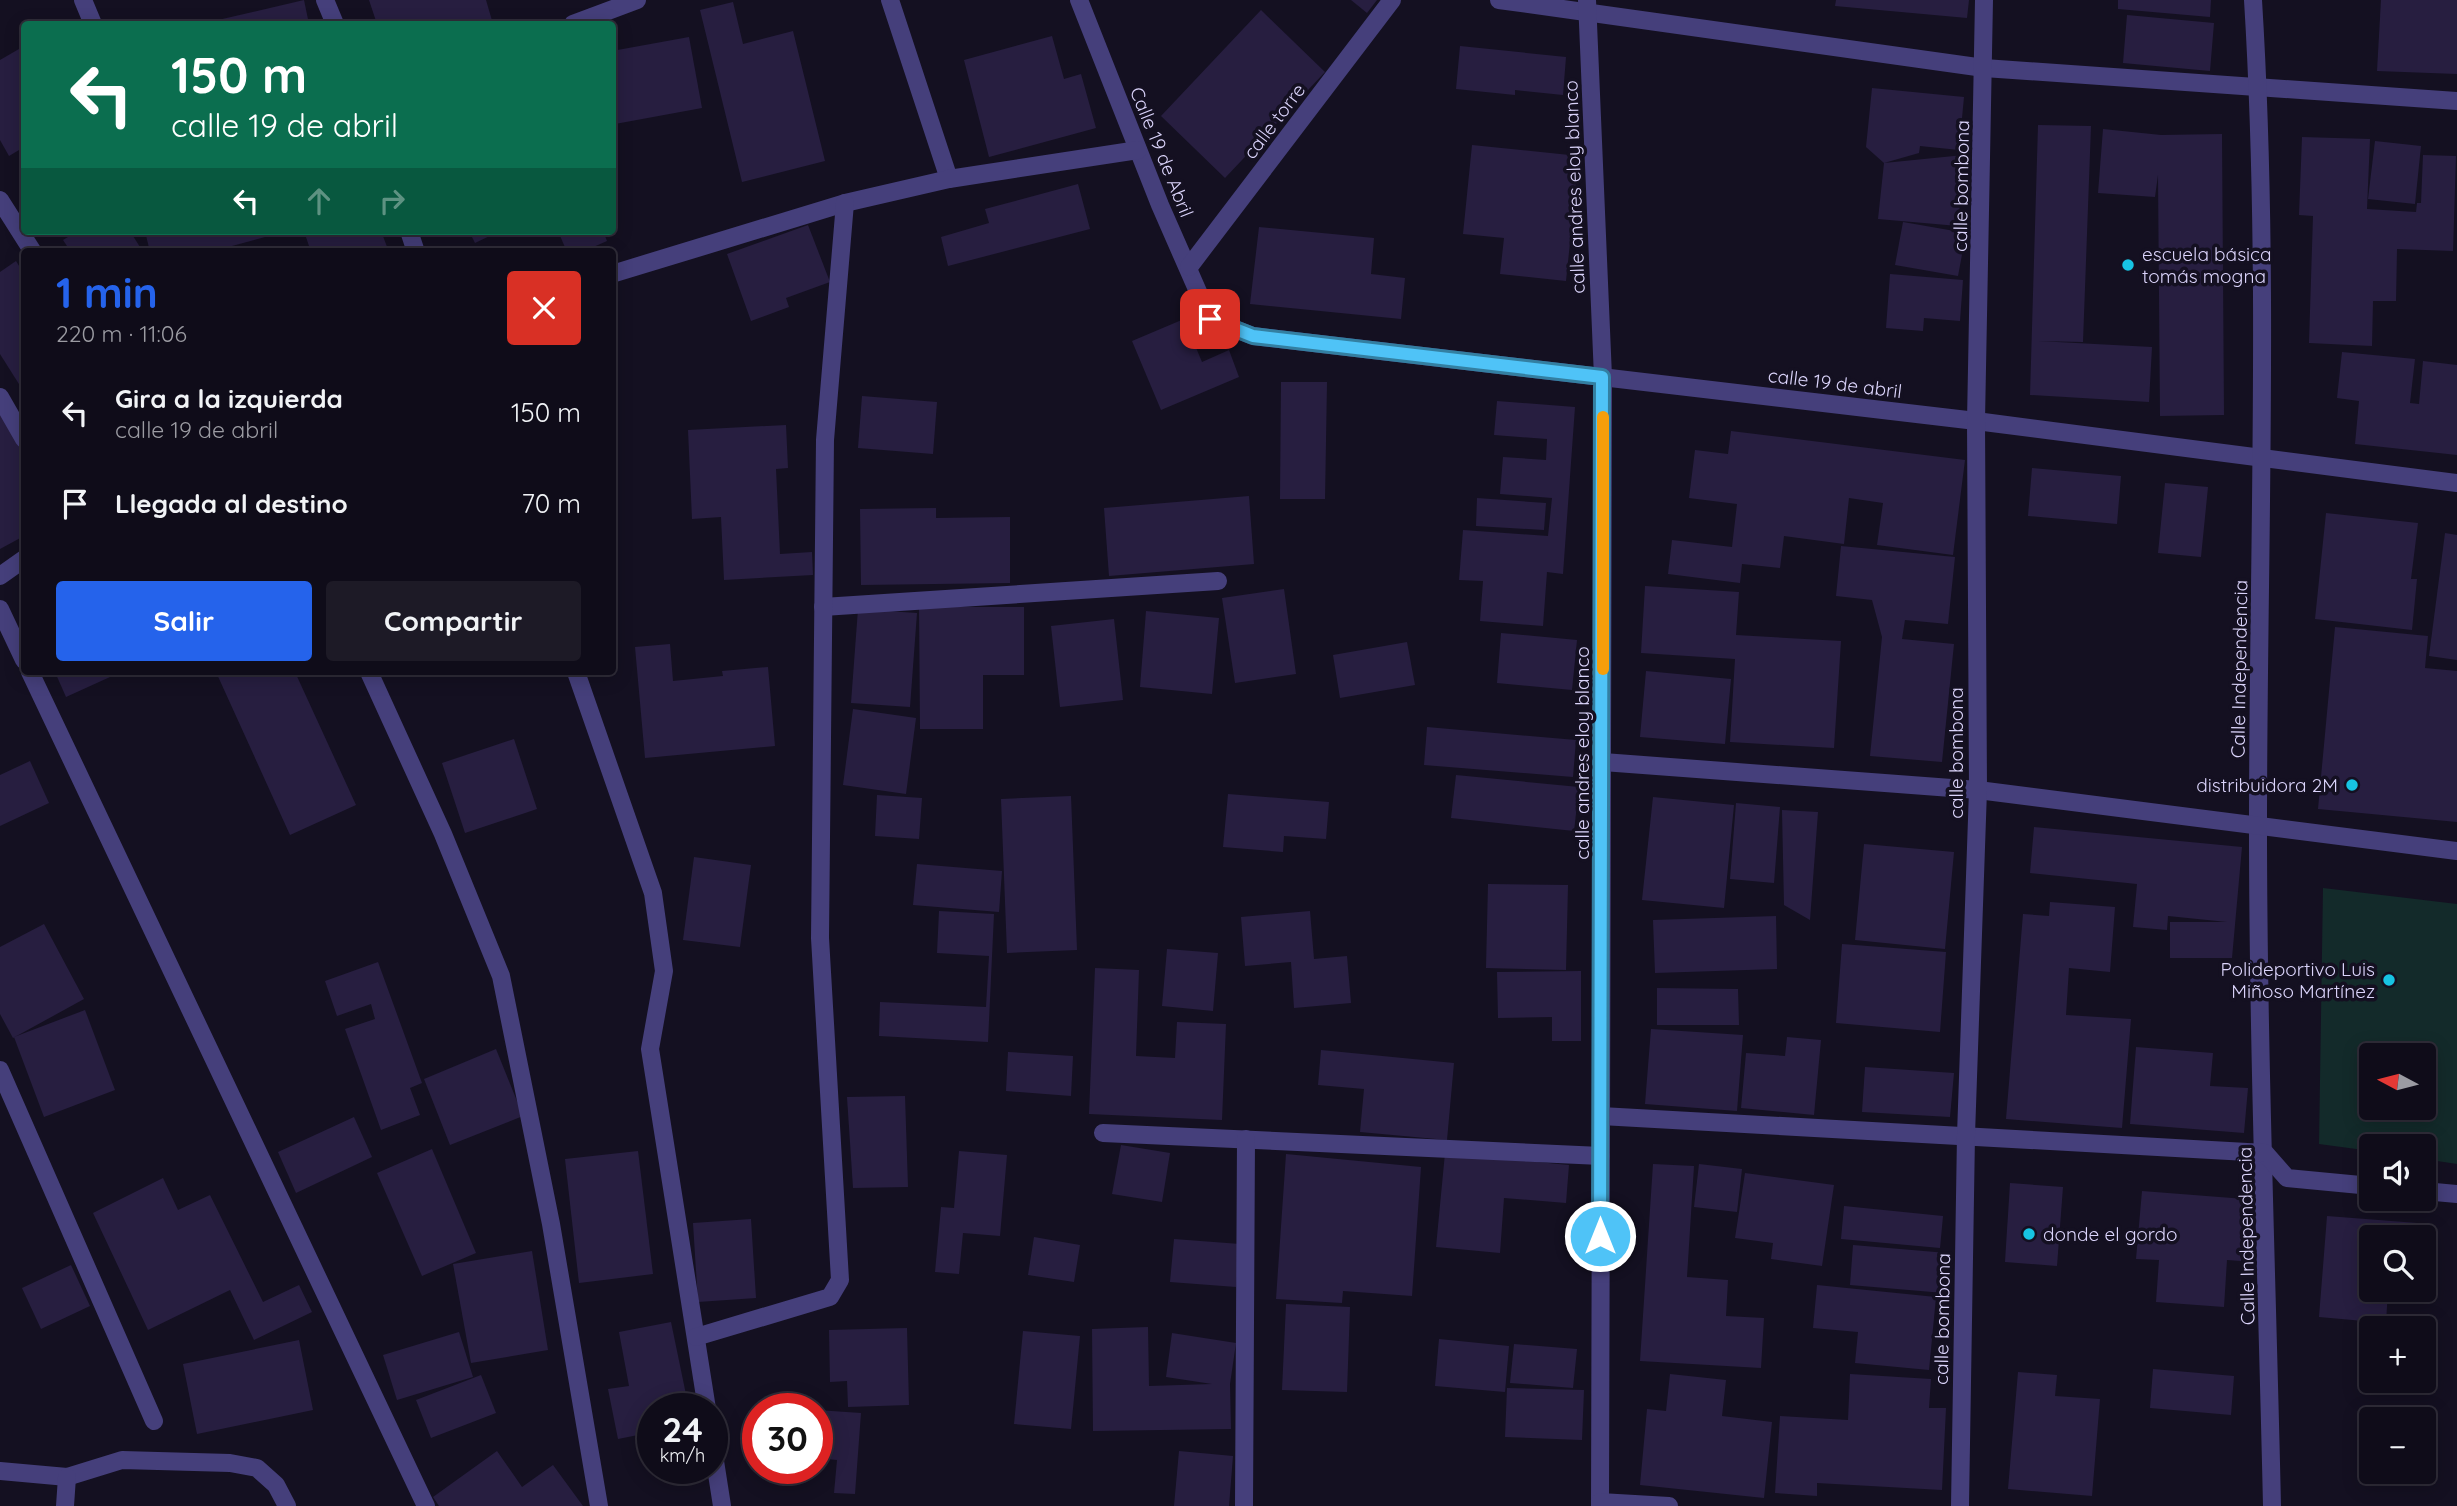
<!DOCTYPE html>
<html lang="es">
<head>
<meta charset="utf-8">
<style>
  body { margin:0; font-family:Quicksand,sans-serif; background:#1d1a26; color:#f1f3f6; height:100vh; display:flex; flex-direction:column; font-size:26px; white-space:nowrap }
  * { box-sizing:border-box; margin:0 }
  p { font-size:23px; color:#9b9ba2 }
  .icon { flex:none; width:38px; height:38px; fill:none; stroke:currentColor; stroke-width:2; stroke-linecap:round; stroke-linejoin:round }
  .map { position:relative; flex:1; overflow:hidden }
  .details { position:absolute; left:21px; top:248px; width:595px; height:427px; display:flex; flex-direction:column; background:#0f0c19; border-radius:7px; box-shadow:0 4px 18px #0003,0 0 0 2px #2f2c38 }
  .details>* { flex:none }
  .banner { position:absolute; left:21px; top:21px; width:595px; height:214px; border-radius:7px; box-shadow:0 4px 18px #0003,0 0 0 2px #2f2c38; background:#0b6e4f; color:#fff; overflow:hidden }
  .needle { width:46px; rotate:277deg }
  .buttons { position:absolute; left:2359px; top:1043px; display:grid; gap:14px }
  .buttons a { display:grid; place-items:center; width:77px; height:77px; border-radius:7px; background:#0f0c19; box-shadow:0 4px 18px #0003,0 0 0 2px #2f2c38; font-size:35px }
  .speed { position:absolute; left:637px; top:1393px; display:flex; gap:14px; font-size:35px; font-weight:700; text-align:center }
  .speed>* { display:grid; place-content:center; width:91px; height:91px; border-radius:50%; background:#0f0c19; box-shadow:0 4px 18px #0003,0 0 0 2px #2f2c38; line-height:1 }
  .speed small { font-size:18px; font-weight:400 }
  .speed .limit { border:10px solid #d22; background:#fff; color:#111 }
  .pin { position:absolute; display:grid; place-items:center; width:60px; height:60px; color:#fff; margin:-30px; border-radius:14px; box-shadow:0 4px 10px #0006 }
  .me { position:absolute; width:77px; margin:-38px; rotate:0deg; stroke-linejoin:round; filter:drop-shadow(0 0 5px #0008) }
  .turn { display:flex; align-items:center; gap:24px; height:147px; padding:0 35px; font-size:32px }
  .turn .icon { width:91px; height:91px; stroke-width:2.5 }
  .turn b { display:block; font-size:49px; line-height:60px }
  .lanes { display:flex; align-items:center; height:66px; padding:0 35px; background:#0003; justify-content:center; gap:35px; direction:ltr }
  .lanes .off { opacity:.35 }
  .round { display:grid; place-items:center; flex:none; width:74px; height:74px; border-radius:7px; background:#1d1a26 }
  .overview { display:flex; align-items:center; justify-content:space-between; height:119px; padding:0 35px }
  h1 { font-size:42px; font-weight:800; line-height:52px; color:#2563eb }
  .action { display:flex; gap:14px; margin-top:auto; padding:14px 35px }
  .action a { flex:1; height:80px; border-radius:7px; background:#2563eb; color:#fff; font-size:28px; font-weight:800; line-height:80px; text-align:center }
  .action a+a { background:#1d1a26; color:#f1f3f6 }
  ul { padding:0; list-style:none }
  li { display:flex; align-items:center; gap:21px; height:91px; padding:0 35px }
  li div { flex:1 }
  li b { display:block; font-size:26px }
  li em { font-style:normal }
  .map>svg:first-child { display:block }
  .green { fill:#132a2a; fill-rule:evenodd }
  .building { fill:#271e40 }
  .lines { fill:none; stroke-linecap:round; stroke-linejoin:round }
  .minor { stroke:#453f7b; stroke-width:18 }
  .route-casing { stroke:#337fa1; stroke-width:18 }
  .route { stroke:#4fc3f7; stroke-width:12 }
  .slow { stroke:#f59e0b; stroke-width:12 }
  .poi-dot { fill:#17c4e3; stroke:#141021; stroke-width:2.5 }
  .labels { text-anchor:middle; stroke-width:7; stroke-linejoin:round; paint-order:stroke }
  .street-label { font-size:19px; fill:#dbd4fb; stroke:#141021 }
  .poi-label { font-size:19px; fill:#dbd4fb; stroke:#141021; text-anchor:start }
</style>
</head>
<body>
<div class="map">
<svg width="2457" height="1506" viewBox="0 0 2457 1506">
  <rect width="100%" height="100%" fill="#141021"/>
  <!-- green -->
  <path class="green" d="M2323 888 2457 904V1164L2424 1159V1146H2371V1151L2319 1144ZM2371 1055H2424V1108H2371Z"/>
  <!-- building -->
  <g class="building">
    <path d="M304 0 309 24H219L218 20Z"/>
    <path d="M369 0H486L493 24H377Z"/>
    <path d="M1351 0H1377L1367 13Z"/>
    <path d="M1836 0H1969L1967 18 1835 6Z"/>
    <path d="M2118 0H2211L2210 17 2118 9Z"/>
    <path d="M2381 0H2457V74L2377 71Z"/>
    <path d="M733 2 743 44 793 31 825 161 742 182 700 10Z"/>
    <path d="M1261 10 1325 72 1225 178 1161 116Z"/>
    <path d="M2127 15 2214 23 2210 71 2123 63Z"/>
    <path d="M1052 36 1064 79 1081 74 1096 128 989 157 964 60Z"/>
    <path d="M689 37 702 108 615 124 612 51Z"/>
    <path d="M1460 46 1566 57 1563 95 1515 90V95L1456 89Z"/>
    <path d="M19 49 24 60V147L9 156 0 140V60Z"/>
    <path d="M1872 88 1964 97 1959 150 1920 146 1919 153 1884 163 1964 155 1958 226 1878 219 1884 163 1866 147Z"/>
    <path d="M2038 125 2091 126 2083 342 2038 341 2152 347 2149 402 2030 395Z"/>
    <path d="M2103 129 2161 135 2222 134 2224 415 2160 416 2158 175 2155 197 2098 193Z"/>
    <path d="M2302 137 2370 139 2367 209 2416 212 2417 203H2421L2423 155 2456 156 2453 251 2397 249 2396 301H2373L2372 346 2309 343 2313 216 2299 215Z"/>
    <path d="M2375 141 2421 146 2415 204 2368 199Z"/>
    <path d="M1472 145 1579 156 1566 281 1500 274 1504 238 1463 234Z"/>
    <path d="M1078 184 1090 229 948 266 941 237 989 223 985 209Z"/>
    <path d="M1903 222 1966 233 1958 276 1895 265Z"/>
    <path d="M808 225 830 282 786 298 789 307 751 321 727 254Z"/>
    <path d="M1259 227 1374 238 1371 274 1405 278 1401 319 1250 304Z"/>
    <path d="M78 231H130L143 252H71L63 240Z"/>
    <path d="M145 231H275L276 234 210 252H150Z"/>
    <path d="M304 231H381L389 252H311Z"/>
    <path d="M469 231H500L475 243Z"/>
    <path d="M558 231H603L607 241 582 252H567Z"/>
    <path d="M16 261 24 274V392L0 354V272Z"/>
    <path d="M1890 274 1963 280 1960 321 1924 318 1923 331 1886 328Z"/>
    <path d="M1184 319 1202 362 1229 350 1239 377 1161 410 1132 341Z"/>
    <path d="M2342 352 2415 359 2410 403 2419 404 2423 361 2457 365V455L2355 444 2359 401 2337 398Z"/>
    <path d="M1281 382H1327L1325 499H1280Z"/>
    <path d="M862 396 937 402 933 454 858 448Z"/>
    <path d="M1497 401 1575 407 1563 574 1547 572 1543 626 1480 621 1483 581 1459 580 1463 530 1548 536 1552 498 1500 494 1503 457 1546 460 1547 439 1494 435Z"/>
    <path d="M0 406 24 449V536L0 549Z"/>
    <path d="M786 425 788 468 776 469 780 554 812 552 813 575 724 580 721 517 692 519 688 430Z"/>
    <path d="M1731 431 1965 460 1953 555 1877 545 1883 503 1849 498 1844 544 1784 536 1780 568 1742 564 1740 583 1668 574 1672 540 1732 547 1737 504 1689 498 1695 450 1728 454Z"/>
    <path d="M2032 468 2121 476 2117 524 2028 516Z"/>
    <path d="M2165 483 2208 487 2201 557 2158 553Z"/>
    <path d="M1249 496 1254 564 1109 576 1104 508Z"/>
    <path d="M1477 498 1546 503 1544 530 1476 526Z"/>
    <path d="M936 508V518L1010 517V583L861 585 860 509Z"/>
    <path d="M2326 513 2418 523 2411 579H2417L2412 630 2315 619Z"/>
    <path d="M2445 533 2457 535V660L2429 656Z"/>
    <path d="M1841 546 1955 557 1948 624 1905 620 1902 639 1954 644 1942 762 1870 756 1882 637 1872 600 1836 596Z"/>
    <path d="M1645 586 1739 592 1736 635 1841 641 1834 748 1730 742 1735 659 1641 653Z"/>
    <path d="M1284 589 1296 674 1235 683 1222 598Z"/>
    <path d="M919 607H1024V675H983V729H920Z"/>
    <path d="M858 609 917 613 910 707 851 703Z"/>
    <path d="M1146 611 1219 618 1212 694 1140 687Z"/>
    <path d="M1114 619 1123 700 1060 707 1051 626Z"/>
    <path d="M2335 627 2428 636 2425 668 2457 671V822L2318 809Z"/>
    <path d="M1501 633 1577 640 1572 690 1497 683Z"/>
    <path d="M1407 642 1415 685 1340 698 1333 655Z"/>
    <path d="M670 644 673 681 723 676 722 671 768 667 775 746 645 758 635 647Z"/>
    <path d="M1646 671 1731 679 1725 744 1640 737Z"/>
    <path d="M55 672H121L66 697Z"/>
    <path d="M216 672H295L356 805 290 835Z"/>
    <path d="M853 709 916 718 906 794 843 785Z"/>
    <path d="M1427 727 1576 740 1573 777 1424 765Z"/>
    <path d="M514 739 537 809 465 833 442 763Z"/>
    <path d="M30 761 49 803 0 826V775Z"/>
    <path d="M1456 775 1579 787 1574 831 1451 818Z"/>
    <path d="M1228 794 1329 802 1326 839 1284 836 1283 852 1223 847Z"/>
    <path d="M877 795 922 798 919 839 875 836Z"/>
    <path d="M1071 796 1077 950 1007 953 1001 799Z"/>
    <path d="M1653 797 1734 805 1724 908 1642 900Z"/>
    <path d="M1736 803 1780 807 1774 883 1730 879Z"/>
    <path d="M1782 810 1818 812 1810 920 1784 905Z"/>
    <path d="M2034 827 2242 847 2232 958H2170V922H2227L2168 916 2167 930 2133 927 2137 884 2030 873Z"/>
    <path d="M1864 844 1954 852 1945 949 1855 940Z"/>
    <path d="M694 857 751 865 740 947 683 940Z"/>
    <path d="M917 864 1002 871 999 912 913 905Z"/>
    <path d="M1488 884 1568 885 1566 970 1486 968Z"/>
    <path d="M2050 902 2115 907 2110 972 2069 968 2066 1015 2131 1019 2122 1128 2006 1119 2023 914 2049 916Z"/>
    <path d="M939 911 994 914 988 1042 879 1036 880 1002 986 1007 989 956 937 953Z"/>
    <path d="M1310 911 1314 959 1347 956 1351 1003 1294 1008 1291 962 1245 966 1241 917Z"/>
    <path d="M1776 916 1777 969 1655 973 1653 920Z"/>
    <path d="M44 924 84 999 13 1038 0 1014V947Z"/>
    <path d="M1842 944 1946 952 1940 1032 1836 1023Z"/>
    <path d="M1167 949 1218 953 1213 1011 1162 1006Z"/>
    <path d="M378 962 422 1083 410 1088 420 1115 381 1130 345 1029 375 1019 371 1004 337 1016 325 981Z"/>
    <path d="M1095 968 1139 970 1136 1056 1175 1058 1177 1022 1226 1024 1222 1120 1089 1114Z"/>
    <path d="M1581 971V1041H1552V1017L1498 1018 1497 972Z"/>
    <path d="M1657 988 1738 989 1739 1025H1657Z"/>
    <path d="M85 1010 115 1090 44 1117 14 1037Z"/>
    <path d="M1651 1029 1743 1035 1737 1111 1645 1104Z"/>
    <path d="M1787 1037 1821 1040 1814 1115 1741 1108 1746 1053 1785 1056Z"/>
    <path d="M2136 1047 2213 1053 2210 1086 2248 1088 2244 1133 2130 1124Z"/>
    <path d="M496 1049 523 1116 450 1145 424 1079Z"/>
    <path d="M1321 1050 1454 1063 1447 1140 1360 1132 1364 1089 1318 1085Z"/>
    <path d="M1008 1052 1073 1056 1071 1096 1006 1091Z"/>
    <path d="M1865 1067 1954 1073 1950 1117 1862 1112Z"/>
    <path d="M905 1096 908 1187 853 1188 847 1097Z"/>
    <path d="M354 1117 372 1157 296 1193 278 1152Z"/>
    <path d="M1121 1145 1170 1153 1162 1202 1112 1194Z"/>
    <path d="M432 1149 476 1253 422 1276 377 1173Z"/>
    <path d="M638 1151 653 1274 579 1283 565 1159Z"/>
    <path d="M959 1151 1007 1155 1000 1236 963 1233 959 1274 935 1272 941 1207 954 1208Z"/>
    <path d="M1445 1153 1569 1165 1566 1203 1504 1198 1500 1253 1436 1247Z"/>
    <path d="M1286 1154 1421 1167 1412 1296 1343 1291 1342 1303 1276 1299Z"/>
    <path d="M1653 1164 1694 1166 1687 1277 1728 1280 1726 1316 1764 1318 1761 1368 1640 1361Z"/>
    <path d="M1699 1164 1742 1169 1737 1212 1694 1207Z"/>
    <path d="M1745 1173 1834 1185 1822 1266 1771 1259 1773 1243 1735 1238Z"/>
    <path d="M163 1178 178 1210 210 1195 263 1302 299 1285 312 1312 254 1340 230 1290 148 1330 93 1213Z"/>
    <path d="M2010 1183 2063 1187 2057 1266 2005 1262Z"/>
    <path d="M2142 1191 2245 1199 2241 1261 2227 1260 2224 1307 2156 1302 2159 1260 2136 1259Z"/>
    <path d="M1844 1206 1943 1216 1940 1248 1841 1239Z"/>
    <path d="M2327 1216 2430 1224 2426 1278 2424 1237H2371V1290H2388L2386 1323 2319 1317Z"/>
    <path d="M751 1219 756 1298 698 1302 693 1223Z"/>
    <path d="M1034 1237 1080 1245 1074 1282 1028 1275Z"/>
    <path d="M1174 1239 1240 1244 1236 1287 1170 1282Z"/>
    <path d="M1853 1245 1947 1253 1944 1293 1850 1285Z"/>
    <path d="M532 1251 548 1350 471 1363 453 1264Z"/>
    <path d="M71 1265 90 1306 41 1329 22 1288Z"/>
    <path d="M1817 1285 1936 1297 1929 1370 1855 1363 1858 1332 1813 1328Z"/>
    <path d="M1286 1304 1350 1307 1347 1392 1282 1390Z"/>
    <path d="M671 1322 689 1409H653V1432L618 1439 608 1389 629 1386 619 1332Z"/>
    <path d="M1148 1327 1149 1386 1212 1384 1166 1377 1172 1333 1236 1343 1230 1384 1231 1429 1093 1431 1092 1329Z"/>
    <path d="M907 1328 909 1405 848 1407 847 1381 830 1382 829 1330Z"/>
    <path d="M1023 1331 1080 1336 1071 1429 1014 1424Z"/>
    <path d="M459 1332 473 1377 397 1400 383 1355Z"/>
    <path d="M1439 1339 1509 1346 1505 1392 1435 1386Z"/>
    <path d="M299 1340 313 1410 197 1434 183 1364Z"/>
    <path d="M1514 1344 1577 1349 1573 1388 1510 1383Z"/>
    <path d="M2153 1369 2234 1376 2231 1415 2150 1408Z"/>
    <path d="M2018 1372 2057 1375 2055 1396 2100 1399 2092 1496 2008 1489Z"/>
    <path d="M1670 1374 1726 1380 1722 1416 1772 1422 1764 1498 1640 1485 1647 1409 1666 1411Z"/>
    <path d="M1850 1374 1931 1379 1929 1408H1946L1942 1490 1817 1483V1496L1775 1493 1780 1416 1848 1420Z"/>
    <path d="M481 1375 496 1413 431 1438 416 1400Z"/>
    <path d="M1507 1388 1584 1390 1582 1440 1505 1437Z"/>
    <path d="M817 1410 861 1413 855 1494 834 1493 837 1460 817 1458Z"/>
    <path d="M497 1451 522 1487 553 1465 583 1506H439L433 1497Z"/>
    <path d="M1179 1451 1233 1456 1229 1506H1174Z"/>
  </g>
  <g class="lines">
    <!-- minor -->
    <g class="minor">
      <path d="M83 0 93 24"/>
      <path d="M325 0 335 24"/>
      <path d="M890 0 949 179"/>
      <path d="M1079 0 1160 205 1210 319 1253 336 1976 421 2457 483"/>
      <path d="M1499 0 1984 68 2457 101"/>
      <path d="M1587 0 1603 377 1600 1506"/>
      <path d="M2253 0C2270 274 2258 550 2258 825 2258 1052 2267 1279 2272 1506"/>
      <path d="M573 24 637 0"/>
      <path d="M0 200 33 252"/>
      <path d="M409 231 416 252"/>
      <path d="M1189 267 1392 0"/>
      <path d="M612 274 845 203 949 179 1138 150"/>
      <path d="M0 397 24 439"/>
      <path d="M0 576 24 559"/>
      <path d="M823 607 1218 581"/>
      <path d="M0 609 24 660"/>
      <path d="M30 672 426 1506"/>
      <path d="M369 672 443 834 501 976 551 1224 599 1506"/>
      <path d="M576 672 653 893 664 971 650 1049 707 1409"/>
      <path d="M1603 762 1978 790 2457 851"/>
      <path d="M0 1070 154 1421"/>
      <path d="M1601 1116 2265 1153 2287 1178 2371 1186"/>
      <path d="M1103 1133 1601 1156"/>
      <path d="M2424 1191 2457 1194"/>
      <path d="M696 1337 830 1297 840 1280 820 938 825 440 845 203"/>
      <path d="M712 1442 722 1506"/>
      <path d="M0 1471 67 1477 122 1460 230 1463 257 1468 276 1485 287 1506"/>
      <path d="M1600 1502 1669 1506"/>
      <path d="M65 1506 67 1477"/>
      <path d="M1244 1506 1246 1139"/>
      <path d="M1960 1506 1966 1135 1978 790 1976 421 1984 0"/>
    </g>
  </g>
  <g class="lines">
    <defs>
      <path id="route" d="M1210 319 1253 336 1602 377 1600 1236"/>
    </defs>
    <!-- route casing -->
    <use href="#route" class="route-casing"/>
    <!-- route -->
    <use href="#route" class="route"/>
    <!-- slow -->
    <path class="slow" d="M1603 417V669"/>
  </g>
  <!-- markers -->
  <g class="poi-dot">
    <circle cx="2128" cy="265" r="7"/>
    <circle cx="2352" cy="785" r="7"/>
    <circle cx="2389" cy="980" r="7"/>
    <circle cx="2029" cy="1234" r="7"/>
  </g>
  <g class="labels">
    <!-- street labels -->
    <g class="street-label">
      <text transform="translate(1274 121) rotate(-53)" y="7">calle torre</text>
      <text transform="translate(1162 152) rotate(68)" y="7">Calle 19 de Abril</text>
      <text transform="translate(1961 186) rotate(-89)" y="7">calle bombona</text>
      <text transform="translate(1574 187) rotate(-92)" y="7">calle andres eloy blanco</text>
      <text transform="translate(1835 383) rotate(7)" y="7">calle 19 de abril</text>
      <text transform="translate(2239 669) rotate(-89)" y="7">Calle Independencia</text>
      <text transform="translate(1582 753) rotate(-90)" y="7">calle andres eloy blanco</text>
      <text transform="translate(1956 753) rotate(-90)" y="7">calle bombona</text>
      <text transform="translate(2246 1236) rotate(-91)" y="7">Calle Independencia</text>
      <text transform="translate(1942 1319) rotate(-89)" y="7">calle bombona</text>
    </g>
    <!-- poi labels -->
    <g class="poi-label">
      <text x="2142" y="261">escuela básica<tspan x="2142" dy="22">tomás mogna</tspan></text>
      <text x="2338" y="792" text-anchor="end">distribuidora 2M</text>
      <text x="2375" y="976" text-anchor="end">Polideportivo Luis<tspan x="2375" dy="22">Miñoso Martínez</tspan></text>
      <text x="2043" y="1241">donde el gordo</text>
    </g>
  </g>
</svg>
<div class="buttons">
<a><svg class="needle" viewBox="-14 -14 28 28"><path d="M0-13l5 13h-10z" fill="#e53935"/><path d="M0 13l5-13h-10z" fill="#9b9ba2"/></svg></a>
<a><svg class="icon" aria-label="sound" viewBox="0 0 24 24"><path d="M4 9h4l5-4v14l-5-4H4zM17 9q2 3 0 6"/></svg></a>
<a><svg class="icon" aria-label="search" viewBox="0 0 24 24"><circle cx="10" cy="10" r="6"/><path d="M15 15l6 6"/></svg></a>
<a>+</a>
<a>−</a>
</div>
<div class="speed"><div>24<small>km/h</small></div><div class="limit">30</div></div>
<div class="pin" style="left:1210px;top:319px;background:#d93025"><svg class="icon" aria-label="arrive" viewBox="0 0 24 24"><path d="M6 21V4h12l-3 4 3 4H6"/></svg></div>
<svg class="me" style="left:1600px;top:1236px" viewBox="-20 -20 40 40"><circle r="17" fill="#4fc3f7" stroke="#fff" stroke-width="3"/><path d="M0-11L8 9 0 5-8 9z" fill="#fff"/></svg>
<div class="banner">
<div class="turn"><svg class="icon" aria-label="left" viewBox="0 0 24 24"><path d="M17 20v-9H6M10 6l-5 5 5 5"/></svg><div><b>150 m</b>calle 19 de abril</div></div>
<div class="lanes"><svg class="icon" aria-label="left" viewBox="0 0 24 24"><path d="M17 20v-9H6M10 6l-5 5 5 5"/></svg><svg class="icon off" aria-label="ahead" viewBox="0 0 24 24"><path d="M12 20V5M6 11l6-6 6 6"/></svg><svg class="icon off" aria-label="right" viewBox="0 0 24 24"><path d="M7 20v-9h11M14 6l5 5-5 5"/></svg></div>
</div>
<section class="details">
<div class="overview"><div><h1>1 min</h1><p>220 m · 11:06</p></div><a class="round" style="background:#d93025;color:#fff"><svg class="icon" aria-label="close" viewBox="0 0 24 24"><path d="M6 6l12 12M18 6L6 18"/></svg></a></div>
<ul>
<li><svg class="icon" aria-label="left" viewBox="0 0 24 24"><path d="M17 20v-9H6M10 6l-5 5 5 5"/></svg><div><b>Gira a la izquierda</b><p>calle 19 de abril</p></div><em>150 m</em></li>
<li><svg class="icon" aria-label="arrive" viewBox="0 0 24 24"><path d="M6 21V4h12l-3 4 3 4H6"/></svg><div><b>Llegada al destino</b></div><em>70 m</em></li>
</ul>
<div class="action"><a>Salir</a><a>Compartir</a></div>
</section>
</div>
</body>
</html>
